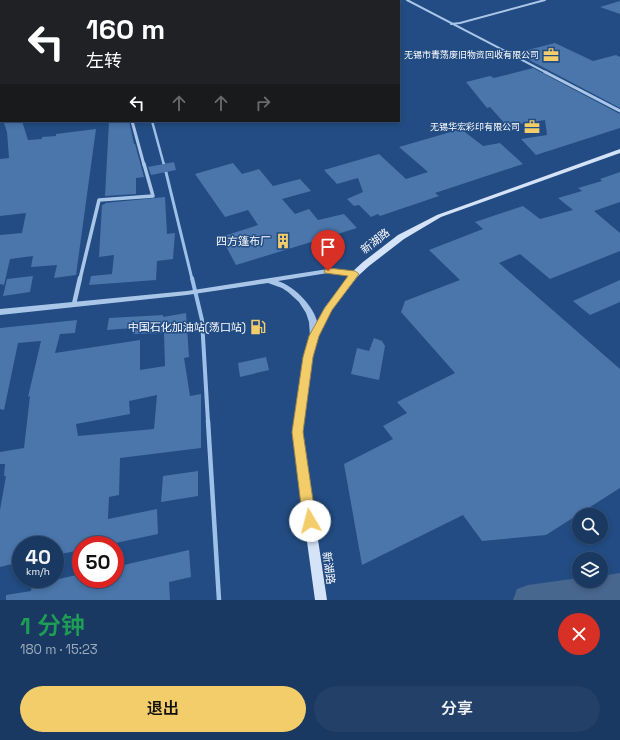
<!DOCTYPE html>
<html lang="zh">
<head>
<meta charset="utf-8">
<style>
  body { margin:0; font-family:"Space Grotesk","Noto Sans SC",sans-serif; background:#234068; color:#f1f3f6; height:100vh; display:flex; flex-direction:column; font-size:15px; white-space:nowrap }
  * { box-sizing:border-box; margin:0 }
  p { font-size:13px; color:#9facbe }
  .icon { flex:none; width:22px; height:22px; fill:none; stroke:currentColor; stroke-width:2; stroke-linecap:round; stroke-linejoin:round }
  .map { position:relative; height:600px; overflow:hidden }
  .side { display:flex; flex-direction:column; background:#1a3962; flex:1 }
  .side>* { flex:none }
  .guide { position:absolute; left:0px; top:0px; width:400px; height:122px; box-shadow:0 2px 6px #0003,0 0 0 1px #385377; background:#202124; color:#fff; overflow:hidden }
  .controls { position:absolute; left:572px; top:508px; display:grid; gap:8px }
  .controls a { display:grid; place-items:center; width:36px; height:36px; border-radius:50%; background:#1a3962; box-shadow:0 2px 6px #0003,0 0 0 1px #385377; font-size:20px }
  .speed { position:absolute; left:12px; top:536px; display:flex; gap:8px; font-size:20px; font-weight:700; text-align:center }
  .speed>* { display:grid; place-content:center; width:52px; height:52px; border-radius:50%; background:#1a3962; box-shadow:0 2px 6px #0003,0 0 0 1px #385377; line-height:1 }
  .speed small { font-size:10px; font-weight:400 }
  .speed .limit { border:6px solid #d22; background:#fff; color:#111 }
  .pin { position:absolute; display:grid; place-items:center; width:34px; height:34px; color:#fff; margin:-41px -17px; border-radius:50% 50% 50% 0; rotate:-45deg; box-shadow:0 0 4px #0007 }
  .pin .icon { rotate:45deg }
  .me { position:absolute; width:44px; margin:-22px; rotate:352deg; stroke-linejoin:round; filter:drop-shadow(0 0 3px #0008) }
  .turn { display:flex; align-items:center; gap:14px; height:84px; padding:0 20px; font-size:18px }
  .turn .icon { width:52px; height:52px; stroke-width:2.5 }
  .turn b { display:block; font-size:28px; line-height:34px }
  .lanes { display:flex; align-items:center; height:38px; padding:0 20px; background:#0003; justify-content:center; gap:20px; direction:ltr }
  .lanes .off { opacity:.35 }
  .round { display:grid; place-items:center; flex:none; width:42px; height:42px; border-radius:21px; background:#234068 }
  .overview { display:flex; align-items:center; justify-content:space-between; height:68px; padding:0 20px }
  h1 { font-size:24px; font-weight:600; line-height:30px; color:#1e9e55 }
  .button { display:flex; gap:8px; margin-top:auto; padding:8px 20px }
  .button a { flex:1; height:46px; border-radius:24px; background:#f4cd6b; color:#111; font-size:16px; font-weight:600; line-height:46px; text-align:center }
  .button a+a { background:#234068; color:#f1f3f6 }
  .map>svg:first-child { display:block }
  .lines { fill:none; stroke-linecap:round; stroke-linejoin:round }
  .stream-far3 { stroke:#9dc0e9; stroke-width:2.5 }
  .stream-far2 { stroke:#9dc0e9; stroke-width:3 }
  .stream-far1 { stroke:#9dc0e9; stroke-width:4 }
  .stream { stroke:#9dc0e9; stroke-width:4.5 }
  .river { fill:#48678f; fill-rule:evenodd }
  .building { fill:#4a76ab; fill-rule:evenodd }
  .minor-far3 { stroke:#a9c6e8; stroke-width:2 }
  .minor-far2 { stroke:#a9c6e8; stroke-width:3 }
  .minor-far1 { stroke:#a9c6e8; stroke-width:3.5 }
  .minor { stroke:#a9c6e8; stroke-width:4.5 }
  .tertiary { fill:#a9c6e8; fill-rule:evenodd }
  .secondary { fill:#d4e3f7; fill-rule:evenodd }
  .route { fill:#f4cd6b; stroke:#9f8546 }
  .labels { text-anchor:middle; stroke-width:3; stroke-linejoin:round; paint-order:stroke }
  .far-poi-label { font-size:9px; fill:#fff; stroke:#224c83; text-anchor:end }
  .poi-label { font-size:11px; fill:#fff; stroke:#224c83; text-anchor:end }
  .street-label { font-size:11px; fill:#fff; stroke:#224c83 }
</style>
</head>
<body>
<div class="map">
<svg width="620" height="600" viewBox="0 0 620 600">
  <rect width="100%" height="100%" fill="#224c83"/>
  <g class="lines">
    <!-- stream-far3 -->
    <path class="stream-far3" d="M152 121 164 165"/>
    <!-- stream-far2 -->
    <path class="stream-far2" d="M164 164 192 279"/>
    <!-- stream-far1 -->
    <path class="stream-far1" d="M192 278 202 320 208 422"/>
    <!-- stream -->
    <path class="stream" d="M208 421 219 600"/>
    <!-- river -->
    <path class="river" d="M620 573V600H513L517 589 528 585 579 578V581H601V576Z"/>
  </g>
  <!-- building -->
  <g class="building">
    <path d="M620 1V14L600 7Z"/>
    <path d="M555 43 593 61 616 55 620 57V108L516 53Z"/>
    <path d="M533 68 620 114V128L536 155 521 139 547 135 545 120 507 126 490 107 487 108 466 82 490 76 494 78Z"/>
    <path d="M13 121H22L28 140 42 139V137L56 136V134L96 129 76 275 54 278 57 265 31 267 33 256 10 259 4 285 0 284V235L22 233 26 213 0 216V159L9 158 7 132 4 123Z"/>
    <path d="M109 121H129L134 144H135L144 177 136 178V194L105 196Z"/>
    <path d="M461 129 483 146 500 143 523 164 435 193 439 196 380 216 378 214 371 217 359 205 354 206 347 199 363 192 358 178 337 184 324 170 379 154 406 179 428 172 399 147Z"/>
    <path d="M174 162 176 170 151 175 148 167Z"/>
    <path d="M233 163 242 174 259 169 273 186 300 179 311 191 282 199 295 214 309 209 318 220 344 214 357 228 236 265 221 237 258 225 248 210 225 217 195 174Z"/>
    <path d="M620 172V202L594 211 620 233V251L550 279 520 254 499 263 620 369V488L546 535 482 541 463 515 362 565 344 464 393 439 383 426 407 413 397 402 455 373 401 312 405 301 460 280 429 250 483 229 475 222 523 206 540 219 573 210 558 198 582 191 578 188 602 181 600 179Z"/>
    <path d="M165 197 167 234 175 233 173 259 157 261 156 280 89 285 91 276 112 274 114 255 99 257 102 205 105 204V203Z"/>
    <path d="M33 276 30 292 3 296 7 279Z"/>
    <path d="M620 280V302L590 315 573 301Z"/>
    <path d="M186 313 189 357 184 358 190 396 201 394V448L120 458 119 495 109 497 108 519 157 509 158 534 106 545H81V550L55 555V545H21V562L0 567V510L6 476H4L5 464H0V452L24 448 30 396 28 397 41 341 18 343 4 410 0 409V328L77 320 75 333 60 334 55 353 140 340V370L165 366 164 333 133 334V328L107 330 109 318 163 315V317ZM157 395 154 429 78 436 76 424 130 414 129 401Z"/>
    <path d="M374 338 382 341 385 346 379 380 351 374 357 348 369 351Z"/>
    <path d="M266 357 269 370 240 377 238 363Z"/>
    <path d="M198 471V496L161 502 163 476Z"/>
    <path d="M189 550 191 577 169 582 170 600H6V595L31 591 32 585 81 574V579H115V567Z"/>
  </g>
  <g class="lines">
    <!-- minor-far3 -->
    <g class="minor-far3">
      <path d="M407 0 547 73"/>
      <path d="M451 24 460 23 545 0"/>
    </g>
    <!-- minor-far2 -->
    <g class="minor-far2">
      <path d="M545 72 620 111"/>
      <path d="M132 121 144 165"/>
    </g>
    <!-- minor-far1 -->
    <path class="minor-far1" d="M80 279 99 200 153 196 144 164"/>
    <!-- minor -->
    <path class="minor" d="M74 304 80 278"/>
    <!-- tertiary -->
    <path class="tertiary" d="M328 269 355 272 358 274 355 276 328 273 278 281C297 287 325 316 317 338H311L310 336 309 322 306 313 299 302 288 292 282 288 268 283 187 295 0 315V309L187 291Z"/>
    <!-- secondary -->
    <path class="secondary" d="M620 149V153L441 217 404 239 369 266 358 276 331 311 318 336 312 357 302 432 327 600H315L292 432 304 357 310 336 325 307 352 272 363 262 398 235 437 215Z"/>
  </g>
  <!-- route -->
  <path class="route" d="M328 268 355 271 359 274 332 310 319 336 313 357 303 432 316 521 314 525 310 527 305 525 303 521 292 432 303 357 309 336 324 309 348 276 325 273 324 271Z"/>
  <!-- icons -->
  <defs>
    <symbol id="office-bare" viewBox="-9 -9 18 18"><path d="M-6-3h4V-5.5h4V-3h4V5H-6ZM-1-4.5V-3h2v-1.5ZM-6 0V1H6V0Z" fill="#f4cd6b" stroke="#224c83" stroke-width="2.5" paint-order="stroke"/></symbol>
    <symbol id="building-bare" viewBox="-9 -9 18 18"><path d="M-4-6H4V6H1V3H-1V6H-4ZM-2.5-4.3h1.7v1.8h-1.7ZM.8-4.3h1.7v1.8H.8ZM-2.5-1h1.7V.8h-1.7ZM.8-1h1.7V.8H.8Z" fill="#f4cd6b" stroke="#224c83" stroke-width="2.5" paint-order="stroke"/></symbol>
    <symbol id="fuel-bare" viewBox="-9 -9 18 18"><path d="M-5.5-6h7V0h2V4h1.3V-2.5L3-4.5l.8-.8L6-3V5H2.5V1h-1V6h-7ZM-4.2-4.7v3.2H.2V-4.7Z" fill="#f4cd6b" stroke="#224c83" stroke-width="2.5" paint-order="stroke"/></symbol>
  </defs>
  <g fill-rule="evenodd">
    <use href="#office-bare" x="540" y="44" width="22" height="22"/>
    <use href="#office-bare" x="521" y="116" width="22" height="22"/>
    <use href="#building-bare" x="272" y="230" width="22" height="22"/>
    <use href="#fuel-bare" x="247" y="316" width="22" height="22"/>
  </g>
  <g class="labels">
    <!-- far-poi labels -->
    <g class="far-poi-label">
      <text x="539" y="58">无锡市青荡废旧物资回收有限公司</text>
      <text x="520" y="130">无锡华宏彩印有限公司</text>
    </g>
    <!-- poi labels -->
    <g class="poi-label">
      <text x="271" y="245">四方篷布厂</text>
      <text x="246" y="331">中国石化加油站(荡口站)</text>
    </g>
    <!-- street labels -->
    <g class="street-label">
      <text transform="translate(375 241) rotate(-38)" y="4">新湖路</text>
      <text transform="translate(329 568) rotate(82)" y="4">新湖路</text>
    </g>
  </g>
</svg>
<div class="controls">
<a><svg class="icon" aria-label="search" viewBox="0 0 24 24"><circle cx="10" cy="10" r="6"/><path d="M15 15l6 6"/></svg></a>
<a><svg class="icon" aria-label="layers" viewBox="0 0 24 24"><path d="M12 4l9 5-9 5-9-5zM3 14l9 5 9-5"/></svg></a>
</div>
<div class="speed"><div>40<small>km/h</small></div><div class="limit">50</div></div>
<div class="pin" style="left:328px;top:271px;background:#d93025"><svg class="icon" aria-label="arrive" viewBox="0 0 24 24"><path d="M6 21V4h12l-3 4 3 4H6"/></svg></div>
<svg class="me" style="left:310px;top:521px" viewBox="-20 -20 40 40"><circle r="19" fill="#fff"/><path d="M0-13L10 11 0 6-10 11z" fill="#f4cd6b"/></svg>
<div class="guide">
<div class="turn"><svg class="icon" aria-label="left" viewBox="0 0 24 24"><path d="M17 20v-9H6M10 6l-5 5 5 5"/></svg><div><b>160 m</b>左转</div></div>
<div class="lanes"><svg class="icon" aria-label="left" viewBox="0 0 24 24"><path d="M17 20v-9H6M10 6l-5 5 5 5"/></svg><svg class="icon off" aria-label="ahead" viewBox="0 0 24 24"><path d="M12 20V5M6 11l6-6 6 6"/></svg><svg class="icon off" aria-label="ahead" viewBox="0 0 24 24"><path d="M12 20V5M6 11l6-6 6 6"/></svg><svg class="icon off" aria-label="right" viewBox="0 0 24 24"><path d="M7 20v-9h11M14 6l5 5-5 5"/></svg></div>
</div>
</div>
<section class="side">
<div class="overview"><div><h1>1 分钟</h1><p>180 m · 15:23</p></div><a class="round" style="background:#d93025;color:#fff"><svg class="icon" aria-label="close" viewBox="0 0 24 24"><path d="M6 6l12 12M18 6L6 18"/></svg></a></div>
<div class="button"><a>退出</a><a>分享</a></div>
</section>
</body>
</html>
